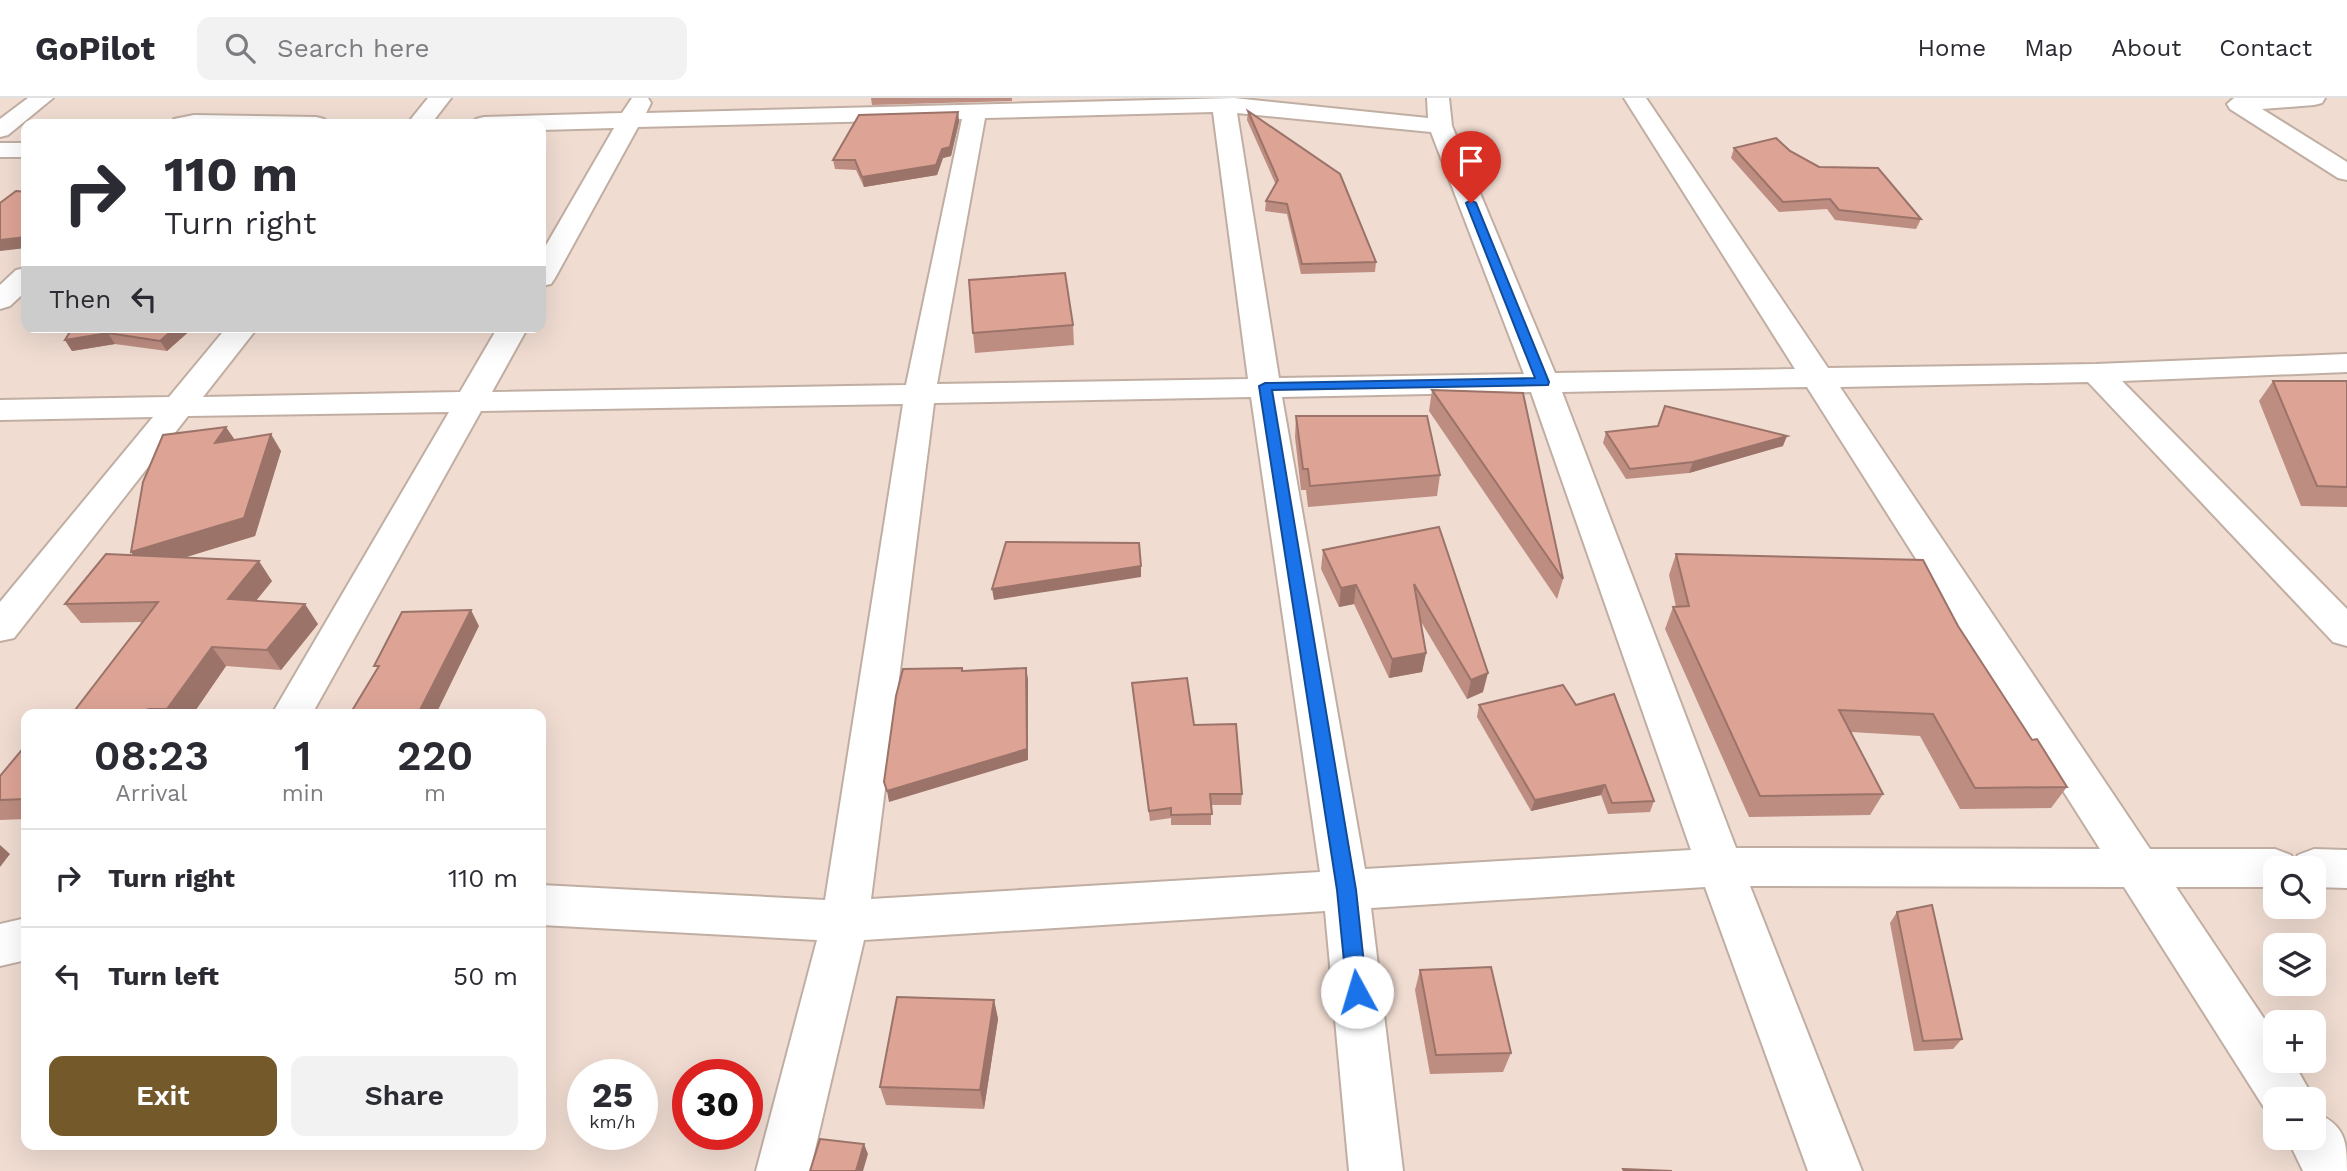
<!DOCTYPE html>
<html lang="en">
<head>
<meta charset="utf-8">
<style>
  body { margin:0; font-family:"Work Sans",sans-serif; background:#f2f2f3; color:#2b2b33; height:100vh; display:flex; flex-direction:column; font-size:26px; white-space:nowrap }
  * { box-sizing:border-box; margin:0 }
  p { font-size:23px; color:#7c7c81 }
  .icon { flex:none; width:38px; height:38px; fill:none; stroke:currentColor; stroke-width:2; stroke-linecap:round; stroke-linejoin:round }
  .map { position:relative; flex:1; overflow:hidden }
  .panel { position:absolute; left:21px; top:611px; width:525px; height:441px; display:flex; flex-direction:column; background:#fff; border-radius:14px; box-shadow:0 7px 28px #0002 }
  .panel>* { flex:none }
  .banner { position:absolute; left:21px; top:21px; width:525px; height:214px; border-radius:14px; box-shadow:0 7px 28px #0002; background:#fff; color:#2b2b33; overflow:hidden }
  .buttons { position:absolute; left:2263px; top:758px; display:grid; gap:14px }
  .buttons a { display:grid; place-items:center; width:63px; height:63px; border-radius:14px; background:#fff; box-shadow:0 7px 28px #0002; font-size:35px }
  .speed { position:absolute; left:567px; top:961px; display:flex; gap:14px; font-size:35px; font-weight:700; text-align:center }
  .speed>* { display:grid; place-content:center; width:91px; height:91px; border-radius:50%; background:#fff; box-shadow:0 7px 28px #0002; line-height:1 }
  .speed small { font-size:18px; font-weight:400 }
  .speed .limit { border:10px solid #d22; background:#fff; color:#111 }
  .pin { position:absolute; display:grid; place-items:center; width:60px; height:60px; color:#fff; margin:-72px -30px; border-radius:50% 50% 50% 0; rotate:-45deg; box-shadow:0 0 7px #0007 }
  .pin .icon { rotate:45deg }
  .me { position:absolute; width:77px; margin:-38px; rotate:354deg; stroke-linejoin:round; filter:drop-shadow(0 0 5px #0008) }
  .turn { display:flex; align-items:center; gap:24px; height:147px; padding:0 28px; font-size:32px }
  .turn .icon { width:91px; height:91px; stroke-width:2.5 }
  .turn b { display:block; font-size:49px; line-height:60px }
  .then { display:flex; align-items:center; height:66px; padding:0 28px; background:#0003; gap:14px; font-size:26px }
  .eta { display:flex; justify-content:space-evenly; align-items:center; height:119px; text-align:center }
  .eta b { font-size:42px; font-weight:600; line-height:49px }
  .cta { display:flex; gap:14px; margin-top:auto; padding:14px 28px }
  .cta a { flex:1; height:80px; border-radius:14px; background:#74592b; color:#fff; font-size:28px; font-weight:600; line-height:80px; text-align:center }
  .cta a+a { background:#f2f2f3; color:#2b2b33 }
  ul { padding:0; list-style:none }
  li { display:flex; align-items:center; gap:21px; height:98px; padding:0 28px; border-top:2px solid #e1e1e2 }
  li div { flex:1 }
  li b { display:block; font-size:26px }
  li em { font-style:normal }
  header { display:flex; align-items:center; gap:42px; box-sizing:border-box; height:98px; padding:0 35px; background:#fff; border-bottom:2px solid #e1e1e2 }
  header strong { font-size:33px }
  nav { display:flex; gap:38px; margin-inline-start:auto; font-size:24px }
  .search { width:490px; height:63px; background:#f2f2f3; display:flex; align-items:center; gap:18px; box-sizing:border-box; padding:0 24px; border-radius:14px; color:#7c7c81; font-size:26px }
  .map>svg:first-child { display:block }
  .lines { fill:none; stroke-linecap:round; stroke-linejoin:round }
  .minor-casing { stroke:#c1aea3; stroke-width:4 }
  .minor { fill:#fff; fill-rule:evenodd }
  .wall { fill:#be8d81 }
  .shaded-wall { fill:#9b7369 }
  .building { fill:#dda496; stroke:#9b7369; stroke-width:2 }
  .route { fill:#1a73e8; stroke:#114b97; stroke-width:2 }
</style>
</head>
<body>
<header>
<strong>GoPilot</strong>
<div class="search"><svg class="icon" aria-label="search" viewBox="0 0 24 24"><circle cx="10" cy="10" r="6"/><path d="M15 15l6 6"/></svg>Search here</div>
<nav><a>Home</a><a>Map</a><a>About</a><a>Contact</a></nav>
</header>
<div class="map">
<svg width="2347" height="1073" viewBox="0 0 2347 1073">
  <rect width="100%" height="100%" fill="#f0dcd1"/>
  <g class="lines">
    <defs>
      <g id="minor">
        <path d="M28 0H53L8 37 0 39V21Z"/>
        <path d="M428 0H451L431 26H407Z"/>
        <path d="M632 0H648L651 5 646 15 1234 0 1428 20 1427 0H1449L1452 28 1555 275 1795 271 1624 0H1646L1828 270 2096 266 2347 256V274L2122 283 2347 511V548L2333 544 2088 284 1840 289 2150 751H2275L2291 757 2294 764 2298 757 2314 751 2347 752V790L2314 789V770H2275V789H2176L2275 937V962H2292L2314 1001V1002L2275 1001V1021L2270 1019 2124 789 1750 788 1862 1073H1808L1705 789 1371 810 1403 1073H1349L1325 813 864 842 810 1073H756L817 842 541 827V787L825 802 903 306 481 313 312 616H272L449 314 188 318 14 540 0 543V504L153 319 0 322V302L169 299 227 229H258L203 299 460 294 498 229H528L492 294 906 287 962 21 638 29 555 180 551 186 541 188V156L614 30 541 32V26H472L476 21 484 19 622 15ZM1213 14 1248 281 937 286 985 20ZM1237 15 1431 34 1524 276 1279 280ZM1807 289 2100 751 1736 750 1562 294ZM1531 294 1691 752 1365 771 1282 299ZM1251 299 1320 774 871 801 934 305Z"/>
        <path d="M2234 0H2325L2322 5 2314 7 2262 11 2347 64V82L2338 80 2230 11 2227 6Z"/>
        <path d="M194 17 316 19 324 21 328 26H170L174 21Z"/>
        <rect x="0" y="45" width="26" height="14"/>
        <path d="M26 170V193L10 208 0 211V187L16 172Z"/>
        <path d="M26 820V862L0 868V826Z"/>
        <path d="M2314 1014C2345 1027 2347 1042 2347 1073H2303L2287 1040H2314Z"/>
      </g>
    </defs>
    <!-- minor casing -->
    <use href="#minor" class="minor-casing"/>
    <!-- minor -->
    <use href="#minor" class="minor"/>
  </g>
  <!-- wall -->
  <g class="wall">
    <path d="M871 0H1012V3L872 7Z"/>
    <path d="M1248 13 1376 164 1375 174 1301 176 1287 116 1265 113 1266 103 1276 87 1247 22Z"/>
    <path d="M958 14 959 24 951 58 943 60 937 77 864 89 856 72 835 71 833 62Z"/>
    <path d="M1734 50 1790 53 1921 121 1916 131 1835 122 1827 111 1779 114 1731 60Z"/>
    <path d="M1073 227 1074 247 975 255 973 235Z"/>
    <path d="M73 229H194L167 253 115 246 72 253 65 242Z"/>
    <path d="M2273 283H2347V409L2301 408 2259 303Z"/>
    <path d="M1432 292 1563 481 1557 501 1429 313Z"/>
    <path d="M1296 318 1440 377 1437 398 1308 409 1306 392H1301L1295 339Z"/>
    <path d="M1606 334 1783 348 1689 375 1626 381 1603 345Z"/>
    <path d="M234 342 281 353 255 438 182 460 272 483 256 503 318 526 281 572 226 568 193 616H72L143 524 81 525 65 506 133 457 131 454Z"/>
    <path d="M1439 429 1483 594 1467 601 1420 522 1426 555 1422 574 1389 580 1354 506 1339 509 1321 471 1323 452Z"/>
    <path d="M1676 456 1958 528 2032 642 2067 689 2051 710 1960 711 1920 638 1851 634 1883 696 1870 717 1749 719 1665 531 1673 509H1676L1669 477Z"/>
    <path d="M1132 585 1194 627 1242 696 1241 707H1211V727H1171V720L1150 723 1133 596Z"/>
    <path d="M1479 607H1576L1654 703 1650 714 1608 716 1601 697 1531 713 1477 619Z"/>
    <path d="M26 647V721L0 722V678Z"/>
    <path d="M1897 814 1962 941 1953 951 1914 953 1890 825Z"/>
    <path d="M1420 872 1511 955 1503 974 1430 976 1415 892Z"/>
    <path d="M994 902 998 921 984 1011 886 1007 880 989Z"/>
  </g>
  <!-- shaded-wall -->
  <g class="shaded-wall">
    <path d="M958 14 959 24 951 58 943 60 937 77 864 89 862 79 942 51Z"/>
    <path d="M26 139V150L0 153V142Z"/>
    <path d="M176 229H194L167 253 160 243Z"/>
    <path d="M108 235 115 246 72 253 65 242Z"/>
    <path d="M226 329 237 345H215Z"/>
    <path d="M271 336 281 353 255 438 144 472 131 454Z"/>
    <path d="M1787 338 1783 348 1689 375 1693 364Z"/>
    <path d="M259 463 272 483 241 521 228 501Z"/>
    <path d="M1141 468V479L994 502 992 491Z"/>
    <path d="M1356 487 1354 506 1339 509 1341 490Z"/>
    <path d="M305 506 318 526 281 572 267 552Z"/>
    <path d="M471 512 479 528 436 616H418Z"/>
    <path d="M212 549 226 568 193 616H171L167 611Z"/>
    <path d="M1426 555 1422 574 1389 580 1392 561Z"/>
    <path d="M1026 570 1028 581V662L889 704 887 693Z"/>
    <path d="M1488 575 1483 594 1467 601 1471 582Z"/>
    <path d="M148 611 152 616H143Z"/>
    <path d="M1605 687 1601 697 1531 713 1535 702Z"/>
    <path d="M0 747 10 756 0 769Z"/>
    <path d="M994 902 998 921 984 1011 980 992Z"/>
    <path d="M864 1046 868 1056 863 1073H856Z"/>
  </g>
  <!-- building -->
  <g class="building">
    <path d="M1248 13 1340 76 1376 164 1302 166 1287 106 1266 103 1278 82Z"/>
    <path d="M958 14 950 49 942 51 936 67 862 79 855 62H833L859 17Z"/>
    <path d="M1776 40 1790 53 1819 69 1878 70 1921 121 1839 112 1830 101 1783 104 1734 50Z"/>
    <path d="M16 93 26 94V139L0 142V105Z"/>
    <path d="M1065 175 1073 227 973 235 969 182Z"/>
    <path d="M73 229H176L160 243 108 235 65 242Z"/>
    <path d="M2273 283H2347V389L2317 388Z"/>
    <path d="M1432 292 1523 295 1563 481Z"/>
    <path d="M1665 308 1787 338 1693 364 1630 371 1606 334 1658 328Z"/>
    <path d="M1296 318H1427L1440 377 1310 388 1308 371H1303Z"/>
    <path d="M226 329 215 345 271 336 244 420 131 454 143 384 163 337Z"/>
    <path d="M1439 429 1488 575 1471 582 1414 486 1426 555 1392 561 1356 487 1341 490 1323 452Z"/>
    <path d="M1006 444 1139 445 1141 468 992 491Z"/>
    <path d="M106 456 259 463 228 501 305 506 267 552 212 549 167 611H148L143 616H72L158 504 65 506Z"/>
    <path d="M1676 456 1923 462 1958 528 2032 642 2037 641 2067 689 1975 690 1933 616 1839 612 1883 696 1760 698 1673 509 1689 508Z"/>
    <path d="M471 512 418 616H350L379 568H374L402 514Z"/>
    <path d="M962 570V573L1026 570 1027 651 887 693 884 684 896 598 903 571Z"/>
    <path d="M1187 580 1194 627 1236 626 1242 696H1210L1212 716 1171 717V710L1149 713 1132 585Z"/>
    <path d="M1563 587 1576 607 1614 596 1654 703 1612 705 1605 687 1535 702 1479 607Z"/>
    <path d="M26 647V701L0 702V678Z"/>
    <path d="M1932 807 1962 941 1923 943 1897 814Z"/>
    <path d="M1491 869 1511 955 1436 957 1420 872Z"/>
    <path d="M897 899 994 902 980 992 880 989Z"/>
    <path d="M820 1041 864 1046 856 1073H810Z"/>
    <path d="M1623 1071 1672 1073H1624Z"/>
  </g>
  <!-- route -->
  <path class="route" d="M1471 102 1476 105 1549 284 1548 287 1272 292 1356 792 1367 894 1364 901 1357 903 1350 901 1347 894 1337 792 1259 288 1265 285 1535 280 1466 105Z"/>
</svg>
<div class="buttons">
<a><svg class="icon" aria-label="search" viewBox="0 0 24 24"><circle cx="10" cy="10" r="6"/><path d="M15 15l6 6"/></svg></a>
<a><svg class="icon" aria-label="layers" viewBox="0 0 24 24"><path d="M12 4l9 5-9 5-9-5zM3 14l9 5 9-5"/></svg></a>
<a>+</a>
<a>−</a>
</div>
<div class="speed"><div>25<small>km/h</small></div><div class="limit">30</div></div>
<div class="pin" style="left:1471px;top:105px;background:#d93025"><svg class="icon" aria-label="arrive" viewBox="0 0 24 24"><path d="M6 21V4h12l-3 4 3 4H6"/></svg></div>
<svg class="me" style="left:1357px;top:894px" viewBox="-20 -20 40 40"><circle r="19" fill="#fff"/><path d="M0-13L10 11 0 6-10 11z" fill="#1a73e8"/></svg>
<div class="banner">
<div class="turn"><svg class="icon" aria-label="right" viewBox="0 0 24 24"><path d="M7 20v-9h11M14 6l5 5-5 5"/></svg><div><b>110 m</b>Turn right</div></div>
<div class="then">Then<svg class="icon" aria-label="left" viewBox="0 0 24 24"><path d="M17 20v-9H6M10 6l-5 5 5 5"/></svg></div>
</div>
<section class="panel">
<div class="eta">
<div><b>08:23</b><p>Arrival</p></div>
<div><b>1</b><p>min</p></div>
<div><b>220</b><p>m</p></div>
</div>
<ul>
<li><svg class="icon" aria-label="right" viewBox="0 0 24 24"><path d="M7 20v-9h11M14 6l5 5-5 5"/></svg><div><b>Turn right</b></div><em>110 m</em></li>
<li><svg class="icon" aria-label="left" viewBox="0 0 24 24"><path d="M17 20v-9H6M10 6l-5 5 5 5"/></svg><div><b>Turn left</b></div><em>50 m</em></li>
</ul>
<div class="cta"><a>Exit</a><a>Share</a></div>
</section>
</div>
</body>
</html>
